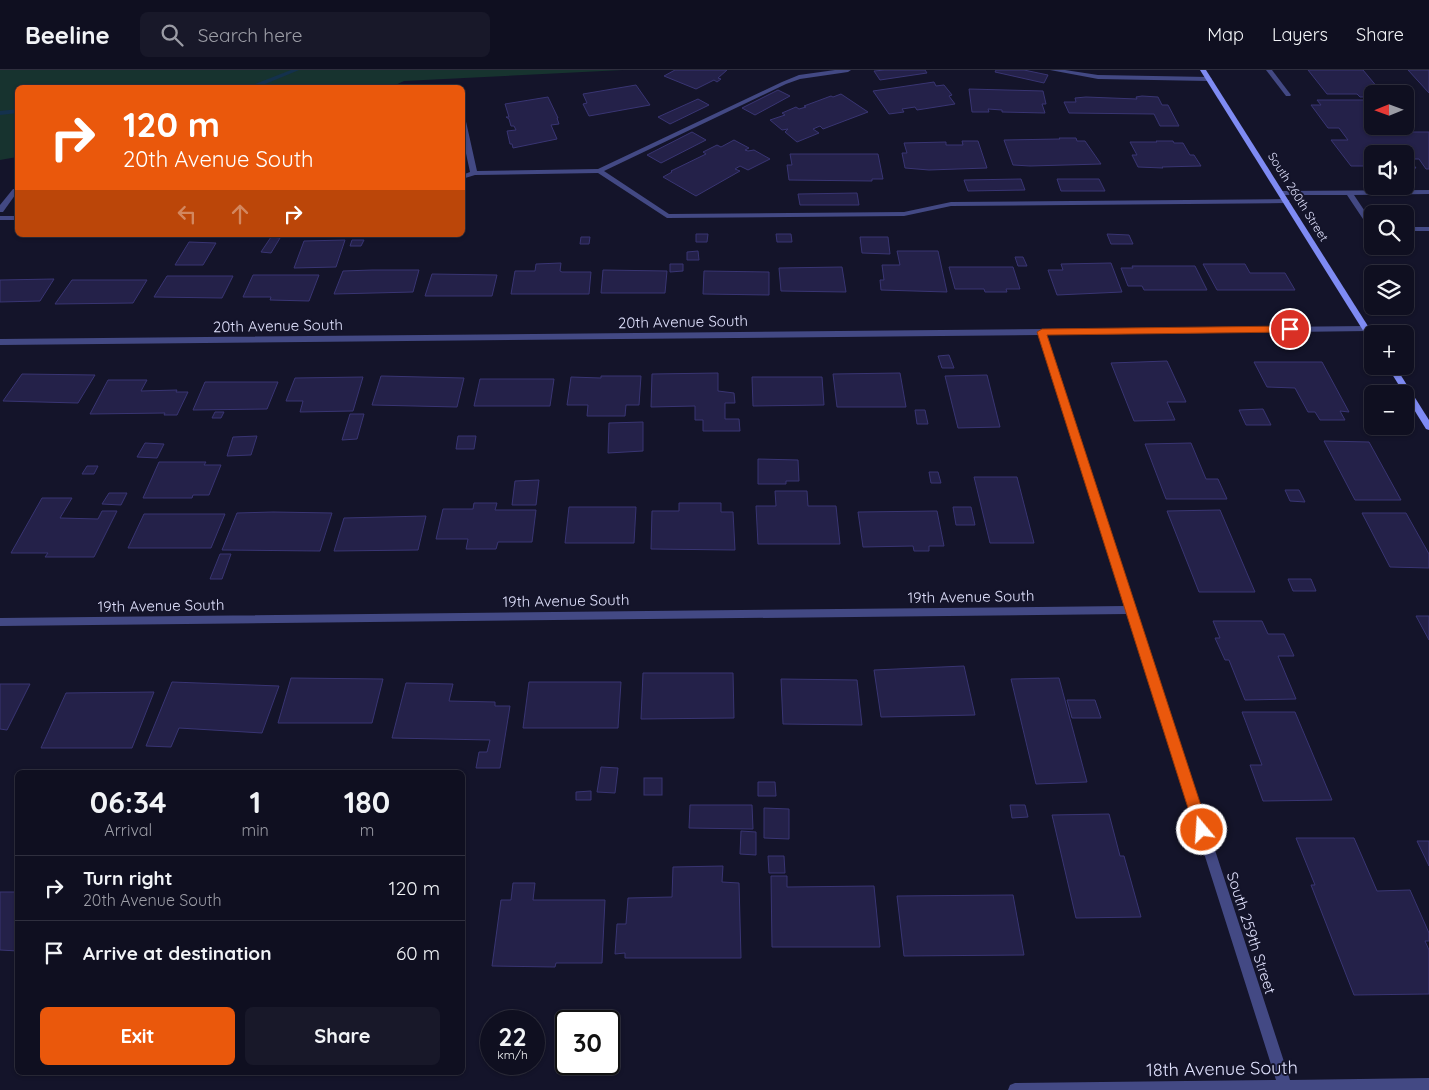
<!DOCTYPE html>
<html lang="en">
<head>
<meta charset="utf-8">
<style>
  body { margin:0; font-family:Quicksand,sans-serif; background:#181829; color:#f1f3f6; height:100vh; display:flex; flex-direction:column; font-size:19px; white-space:nowrap }
  * { box-sizing:border-box; margin:0 }
  p { font-size:16px; color:#9b9ca5 }
  .icon { flex:none; width:28px; height:28px; fill:none; stroke:currentColor; stroke-width:2; stroke-linecap:round; stroke-linejoin:round }
  .map { position:relative; flex:1; overflow:hidden }
  .side { position:absolute; left:15px; top:700px; width:450px; height:305px; display:flex; flex-direction:column; background:#0f0f20; border-radius:8px; box-shadow:0 1px 4px #0004,0 0 0 1px #2f2f3e }
  .side>* { flex:none }
  .top-card { position:absolute; left:15px; top:15px; width:450px; height:152px; border-radius:8px; box-shadow:0 1px 4px #0004,0 0 0 1px #2f2f3e; background:#ea580c; color:#fff; overflow:hidden }
  .needle { width:32px; rotate:269deg }
  .controls { position:absolute; left:1364px; top:15px; display:grid; gap:10px }
  .controls a { display:grid; place-items:center; width:50px; height:50px; border-radius:8px; background:#0f0f20; box-shadow:0 1px 4px #0004,0 0 0 1px #2f2f3e; font-size:25px }
  .speed { position:absolute; left:480px; top:940px; display:flex; gap:10px; font-size:25px; font-weight:700; text-align:center }
  .speed>* { display:grid; place-content:center; width:65px; height:65px; border-radius:50%; background:#0f0f20; box-shadow:0 1px 4px #0004,0 0 0 1px #2f2f3e; line-height:1 }
  .speed small { font-size:12px; font-weight:400 }
  .speed .limit { border:2px solid #111; border-radius:8px; background:#fff; color:#111 }
  .pin { position:absolute; display:grid; place-items:center; width:42px; height:42px; color:#fff; margin:-21px; border:2px solid #fff; border-radius:50%; box-shadow:0 1px 5px #0007 }
  .me { position:absolute; width:55px; margin:-28px; rotate:342deg; stroke-linejoin:round; filter:drop-shadow(0 0 4px #0008) }
  .turn { display:flex; align-items:center; gap:18px; height:105px; padding:0 25px; font-size:22px }
  .turn .icon { width:65px; height:65px; stroke-width:2.5 }
  .turn b { display:block; font-size:35px; line-height:42px }
  .lanes { display:flex; align-items:center; height:48px; padding:0 25px; background:#0003; justify-content:center; gap:25px; direction:ltr }
  .lanes .off { opacity:.35 }
  .eta { display:flex; justify-content:space-evenly; align-items:center; height:85px; text-align:center }
  .eta b { font-size:30px; font-weight:800; line-height:35px }
  .button { display:flex; gap:10px; margin-top:auto; padding:10px 25px }
  .button a { flex:1; height:58px; border-radius:8px; background:#ea580c; color:#fff; font-size:20px; font-weight:800; line-height:58px; text-align:center }
  .button a+a { background:#181829; color:#f1f3f6 }
  ul { padding:0; list-style:none }
  li { display:flex; align-items:center; gap:15px; height:65px; padding:0 25px; border-top:1px solid #2f2f3e }
  li div { flex:1 }
  li b { display:block; font-size:19px }
  li em { font-style:normal }
  header { display:flex; align-items:center; gap:30px; box-sizing:border-box; height:70px; padding:0 25px; background:#0f0f20; border-bottom:1px solid #2f2f3e }
  header strong { font-size:24px }
  nav { display:flex; gap:28px; margin-inline-start:auto; font-size:18px }
  .search { width:350px; height:45px; background:#181829; display:flex; align-items:center; gap:12px; box-sizing:border-box; padding:0 18px; border-radius:8px; color:#9b9ca5; font-size:19px }
  .map>svg:first-child { display:block }
  .green { fill:#17332f }
  .lines { fill:none; stroke-linecap:round; stroke-linejoin:round }
  .stream { fill:#14314d; fill-rule:evenodd }
  .building { fill:#242149; stroke:#393573 }
  .service { fill:#434984; fill-rule:evenodd }
  .minor { fill:#434984; fill-rule:evenodd }
  .secondary { fill:#7f8bf3; fill-rule:evenodd }
  .route { fill:#ea580c; stroke:#983908 }
  .labels { text-anchor:middle; stroke-width:4; stroke-linejoin:round; paint-order:stroke }
  .far-street-label { font-size:12px; fill:#dfe0fc; stroke:#14142a }
  .street-label { font-size:15px; fill:#dfe0fc; stroke:#14142a }
  .near-street-label { font-size:18px; fill:#dfe0fc; stroke:#14142a }
</style>
</head>
<body>
<header>
<strong>Beeline</strong>
<div class="search"><svg class="icon" aria-label="search" viewBox="0 0 24 24"><circle cx="10" cy="10" r="6"/><path d="M15 15l6 6"/></svg>Search here</div>
<nav><a>Map</a><a>Layers</a><a>Share</a></nav>
</header>
<div class="map">
<svg width="1429" height="1020" viewBox="0 0 1429 1020">
  <rect width="100%" height="100%" fill="#14142a"/>
  <!-- green -->
  <path class="green" d="M0 0H623L404 11 389 18H18L17 87 0 90Z"/>
  <g class="lines">
    <!-- stream -->
    <g class="stream">
      <path d="M291 0H299L258 17 240 18 255 14Z"/>
      <path d="M18 39V43L0 45V41Z"/>
    </g>
  </g>
  <!-- building -->
  <g class="building">
    <path d="M675 0H727L718 8 721 9 717 12 714 10 696 19 664 6Z"/>
    <path d="M885 0H925L927 3 880 10 874 1Z"/>
    <path d="M996 0H1024L1048 5 1044 13 995 2Z"/>
    <path d="M1308 0H1363L1383 24H1372V27H1360L1357 24H1327Z"/>
    <path d="M1408 0H1429V23Z"/>
    <path d="M934 12 936 16 944 15 952 25 949 26 955 34 917 40 915 37 902 39 904 42 889 44 873 21Z"/>
    <path d="M636 15 650 35 589 46 583 34 587 33 583 24Z"/>
    <path d="M969 19 1043 21 1046 34H1042L1045 43 1002 42V40L988 39 989 42H972Z"/>
    <path d="M778 20 790 26 755 45 742 38Z"/>
    <path d="M841 24 868 42 823 59 820 56 813 59 819 63 797 72 785 62 788 59 782 60 770 50 785 45 782 43 796 37 799 39 806 37 804 36 831 26 833 27Z"/>
    <path d="M1142 26 1158 27 1162 35H1168L1179 56H1160L1154 44 1069 43 1064 32H1076L1075 28 1086 27 1137 29 1136 27Z"/>
    <path d="M548 27 558 48H557L559 54 551 55 557 69 513 78 512 74H510L507 61 516 60 514 56H511L509 49 506 47H509L505 34Z"/>
    <path d="M698 29 709 35 670 54 658 47Z"/>
    <path d="M1317 30H1372V56H1405V54L1412 62H1429V99H1426L1419 89H1409L1416 98H1405V84H1372V99L1368 96H1351L1331 70H1348L1339 58H1328L1311 35H1321Z"/>
    <path d="M692 62 706 70 661 93 647 85Z"/>
    <path d="M1059 68H1076L1077 71H1085L1101 94 1030 96 1013 95 1004 70 1060 69Z"/>
    <path d="M734 70 749 78 745 80 748 81 754 80 770 89 748 100 740 96 735 99 740 101 696 126 663 107 672 102 671 101 706 84 703 82 717 75 721 77Z"/>
    <path d="M962 71H978L987 98 929 100 905 98 902 83H907L904 73 946 72V75H963Z"/>
    <path d="M1156 71H1173L1174 73H1183L1190 85H1194L1201 96 1162 97 1163 98 1138 97 1132 85H1137L1130 72H1157Z"/>
    <path d="M790 84H878L883 109H872V111L789 110 787 95H792Z"/>
    <path d="M1021 109 1025 120 968 121 964 110Z"/>
    <path d="M1057 109H1099L1105 121H1061Z"/>
    <path d="M857 123 859 135H800L798 124Z"/>
    <path d="M696 164H708L707 172H696Z"/>
    <path d="M776 164H791L792 172H777Z"/>
    <path d="M1107 164 1129 165 1133 174H1111Z"/>
    <path d="M271 167 280 168 271 183 261 182Z"/>
    <path d="M581 167H590L589 174H580Z"/>
    <path d="M860 167H888L890 184 862 183Z"/>
    <path d="M345 170 336 197 294 198 304 171Z"/>
    <path d="M352 170H364L361 176H350Z"/>
    <path d="M189 172 216 173 203 195H175Z"/>
    <path d="M698 181 699 190H687V182Z"/>
    <path d="M897 181H938L947 222 881 220 880 210H884L882 195H900Z"/>
    <path d="M1015 187H1023L1027 196H1018Z"/>
    <path d="M561 193 560 201 562 202H591L589 224H511L515 201H535L536 194Z"/>
    <path d="M1111 193 1122 222 1057 225 1048 200H1063L1061 194Z"/>
    <path d="M670 194H683V201L670 202Z"/>
    <path d="M1203 194H1245L1250 203H1285L1295 220H1217Z"/>
    <path d="M1132 196H1195L1207 220H1144L1142 216H1128L1121 198H1133Z"/>
    <path d="M842 197 846 222 781 221 779 198Z"/>
    <path d="M949 197H1013L1020 219H1006L1007 222H985L984 219H955Z"/>
    <path d="M372 200H419L413 222 334 224 343 201Z"/>
    <path d="M603 200 667 201 665 223H601Z"/>
    <path d="M704 201 769 202V225L703 224Z"/>
    <path d="M432 204 497 205 492 226H425Z"/>
    <path d="M253 205H319L309 231 270 230 271 227H243Z"/>
    <path d="M167 206H233L222 228 154 227Z"/>
    <path d="M54 209 40 231 0 232V210Z"/>
    <path d="M72 210H147L133 233 55 234Z"/>
    <path d="M949 285 954 298H942L938 286Z"/>
    <path d="M1167 291 1186 332H1167L1175 350 1134 351 1111 293Z"/>
    <path d="M1254 292H1322L1349 342 1340 341 1345 350H1320L1315 342H1308L1295 318 1267 317Z"/>
    <path d="M718 303V321L734 323 735 333H725V349H739L740 361H703V350H695V336L651 337 652 304Z"/>
    <path d="M900 303 906 337H837L833 304Z"/>
    <path d="M22 304 95 305 78 333 3 331Z"/>
    <path d="M987 305 1000 357 958 358 945 306Z"/>
    <path d="M381 306 464 308 457 337 372 335Z"/>
    <path d="M601 306H641L639 335H626L625 346H587L588 335H567L571 307 601 308Z"/>
    <path d="M363 307 353 341 300 342 303 331H286L295 308Z"/>
    <path d="M752 307H822L824 335 753 336Z"/>
    <path d="M480 309H554L550 336H474Z"/>
    <path d="M108 310H147L141 321 177 320 176 322H188L177 345H164L165 343 90 344Z"/>
    <path d="M205 312H278L267 339 193 340Z"/>
    <path d="M1263 339 1271 355H1246L1239 340Z"/>
    <path d="M915 340H925L928 354H917Z"/>
    <path d="M215 342H224L221 348H212Z"/>
    <path d="M350 344H364L357 369 342 370Z"/>
    <path d="M643 352V381L608 383 609 353Z"/>
    <path d="M257 366 251 385 227 386 233 367Z"/>
    <path d="M458 366H476L474 379H456Z"/>
    <path d="M1324 371 1369 372 1401 430H1355Z"/>
    <path d="M145 373 164 374 157 388 137 387Z"/>
    <path d="M1191 373 1206 409H1218L1227 429H1166L1145 374Z"/>
    <path d="M758 389 798 390 799 411H786V414H758Z"/>
    <path d="M159 392H206L204 395H221L209 425H193L192 428H143Z"/>
    <path d="M87 396H98L94 404H82Z"/>
    <path d="M929 402H938L941 413H931Z"/>
    <path d="M974 407H1017L1034 473H990Z"/>
    <path d="M539 410 536 435H512L515 411Z"/>
    <path d="M1285 420H1299L1305 432 1290 431Z"/>
    <path d="M775 421H807L808 436H836L840 474H758L756 436H776Z"/>
    <path d="M109 423H127L121 435 102 434Z"/>
    <path d="M42 428H72L60 448 98 449 102 441H117L94 487H45L48 483H11Z"/>
    <path d="M474 433H497L495 440H536L532 472H498L496 479H466L468 469H436L443 439H473Z"/>
    <path d="M679 433H721V442H733L735 480 651 479 652 441H679Z"/>
    <path d="M569 437H636L634 473H565Z"/>
    <path d="M953 437H971L975 455H956Z"/>
    <path d="M1220 440 1255 522H1199L1167 441Z"/>
    <path d="M937 441 944 476H929V481H914L913 476 863 477 858 442Z"/>
    <path d="M273 442 332 443 320 481 222 480 237 443Z"/>
    <path d="M1362 443H1406L1429 484V498L1390 497Z"/>
    <path d="M144 444H225L211 478H128Z"/>
    <path d="M426 446 418 480 334 481 344 448Z"/>
    <path d="M220 484H231L222 509H210Z"/>
    <path d="M1288 509H1311L1316 521H1293Z"/>
    <path d="M1416 546H1429V570Z"/>
    <path d="M1213 551H1262L1268 564H1284L1294 586H1278L1296 629 1245 630 1229 590H1225L1215 568H1220Z"/>
    <path d="M964 596 975 645 881 647 874 600Z"/>
    <path d="M643 603H733L734 648 641 649Z"/>
    <path d="M291 608 383 609 372 653H278Z"/>
    <path d="M1059 608 1087 712 1036 714 1011 609Z"/>
    <path d="M781 609 857 610 862 655 783 654Z"/>
    <path d="M172 612 279 616 262 663 179 658 171 677 146 676Z"/>
    <path d="M529 612H621L618 658H523Z"/>
    <path d="M406 613 453 614 449 631 495 632V636H510L500 698H476L479 682H487L490 670 392 668Z"/>
    <path d="M0 614H30L7 660 0 659Z"/>
    <path d="M154 622 132 678H41L66 623Z"/>
    <path d="M1067 630H1095L1101 648H1072Z"/>
    <path d="M1242 642H1295L1332 730 1263 731 1250 695H1262Z"/>
    <path d="M601 697 618 698 615 723 597 722Z"/>
    <rect x="644" y="708" width="18" height="17"/>
    <path d="M758 712H775L776 726H758Z"/>
    <path d="M591 721V730H576V722Z"/>
    <path d="M690 735H752L753 759 689 758Z"/>
    <path d="M1010 735H1025L1028 747 1012 748Z"/>
    <path d="M764 738 789 739V769L764 768Z"/>
    <path d="M1109 744 1120 786H1124L1141 847 1076 848 1052 745Z"/>
    <path d="M741 761 756 762V785L740 784Z"/>
    <path d="M1296 768H1354L1377 821 1410 820 1429 863V871H1425L1429 880V924L1354 925 1311 815H1315Z"/>
    <path d="M1417 771H1429V796Z"/>
    <path d="M768 786H784L785 803H769Z"/>
    <path d="M723 796 722 812 739 813 741 888H625V883L615 884 617 854H626L628 828 672 827 673 797Z"/>
    <path d="M771 806H787V817L874 816 880 877H772Z"/>
    <path d="M513 813H535L533 830H605L602 893H556L555 897 492 896 501 830H511Z"/>
    <path d="M0 822H18V881L0 880Z"/>
    <path d="M1013 825 1024 885 904 886 897 826Z"/>
  </g>
  <g class="lines">
    <!-- service -->
    <g class="service">
      <path d="M835 0H851L848 2 800 9 786 14 604 101 669 144 904 142 951 132 1286 129 1290 131 1286 133 951 136 904 146 667 148 598 103 475 105 462 109V105L470 102 462 65V45L465 47 477 101 598 99 782 12 799 5Z"/>
      <path d="M1050 0H1065L1098 5 1209 7 1212 9 1209 11 1098 9Z"/>
      <path d="M1266 0H1272L1291 25 1290 26H1286Z"/>
      <path d="M13 119H17L18 121 3 142H0V135Z"/>
      <path d="M1429 120V124L1354 125 1372 152V158H1369L1347 125H1281L1278 123 1281 121Z"/>
      <rect x="0" y="146" width="18" height="4"/>
      <rect x="1405" y="157" width="24" height="4"/>
    </g>
    <!-- minor -->
    <path class="minor" d="M1367 256 1371 259 1370 261 1047 265 1290 1010 1429 1008V1020H1008L1010 1015 1015 1013 1276 1010 1128 544 0 556V548L1125 536 1039 265 0 275V269Z"/>
    <!-- secondary -->
    <g class="secondary">
      <path d="M1200 0H1206L1373 264 1372 271 1369 270Z"/>
      <path d="M1387 296H1395L1429 350V360L1426 359Z"/>
    </g>
  </g>
  <!-- route -->
  <path class="route" d="M1290 256 1295 259 1293 262 1047 265 1209 760 1207 765 1202 767 1197 765 1195 760 1037 262 1042 259Z"/>
  <g class="labels">
    <!-- far-street labels -->
    <g class="far-street-label">
      <text transform="translate(1298 127) rotate(58)" y="4">South 260th Street</text>
    </g>
    <!-- street labels -->
    <g class="street-label">
      <text transform="translate(683 252) rotate(-1)" y="5">20th Avenue South</text>
      <text transform="translate(278 256) rotate(-1)" y="5">20th Avenue South</text>
      <text transform="translate(971 527) rotate(-1)" y="5">19th Avenue South</text>
      <text transform="translate(566 531) rotate(-1)" y="5">19th Avenue South</text>
      <text transform="translate(161 536) rotate(-1)" y="5">19th Avenue South</text>
      <text transform="translate(1251 863) rotate(72)" y="5">South 259th Street</text>
    </g>
    <!-- near-street labels -->
    <g class="near-street-label">
      <text transform="translate(1222 999) rotate(-1)" y="6">18th Avenue South</text>
    </g>
  </g>
</svg>
<div class="controls">
<a><svg class="needle" viewBox="-14 -14 28 28"><path d="M0-13l5 13h-10z" fill="#e53935"/><path d="M0 13l5-13h-10z" fill="#9b9ca5"/></svg></a>
<a><svg class="icon" aria-label="sound" viewBox="0 0 24 24"><path d="M4 9h4l5-4v14l-5-4H4zM17 9q2 3 0 6"/></svg></a>
<a><svg class="icon" aria-label="search" viewBox="0 0 24 24"><circle cx="10" cy="10" r="6"/><path d="M15 15l6 6"/></svg></a>
<a><svg class="icon" aria-label="layers" viewBox="0 0 24 24"><path d="M12 4l9 5-9 5-9-5zM3 14l9 5 9-5"/></svg></a>
<a>+</a>
<a>−</a>
</div>
<div class="speed"><div>22<small>km/h</small></div><div class="limit">30</div></div>
<div class="pin" style="left:1290px;top:259px;background:#d93025"><svg class="icon" aria-label="arrive" viewBox="0 0 24 24"><path d="M6 21V4h12l-3 4 3 4H6"/></svg></div>
<svg class="me" style="left:1202px;top:760px" viewBox="-20 -20 40 40"><circle r="17" fill="#ea580c" stroke="#fff" stroke-width="3"/><path d="M0-11L8 9 0 5-8 9z" fill="#fff"/></svg>
<div class="top-card">
<div class="turn"><svg class="icon" aria-label="right" viewBox="0 0 24 24"><path d="M7 20v-9h11M14 6l5 5-5 5"/></svg><div><b>120 m</b>20th Avenue South</div></div>
<div class="lanes"><svg class="icon off" aria-label="left" viewBox="0 0 24 24"><path d="M17 20v-9H6M10 6l-5 5 5 5"/></svg><svg class="icon off" aria-label="ahead" viewBox="0 0 24 24"><path d="M12 20V5M6 11l6-6 6 6"/></svg><svg class="icon" aria-label="right" viewBox="0 0 24 24"><path d="M7 20v-9h11M14 6l5 5-5 5"/></svg></div>
</div>
<section class="side">
<div class="eta">
<div><b>06:34</b><p>Arrival</p></div>
<div><b>1</b><p>min</p></div>
<div><b>180</b><p>m</p></div>
</div>
<ul>
<li><svg class="icon" aria-label="right" viewBox="0 0 24 24"><path d="M7 20v-9h11M14 6l5 5-5 5"/></svg><div><b>Turn right</b><p>20th Avenue South</p></div><em>120 m</em></li>
<li><svg class="icon" aria-label="arrive" viewBox="0 0 24 24"><path d="M6 21V4h12l-3 4 3 4H6"/></svg><div><b>Arrive at destination</b></div><em>60 m</em></li>
</ul>
<div class="button"><a>Exit</a><a>Share</a></div>
</section>
</div>
</body>
</html>
